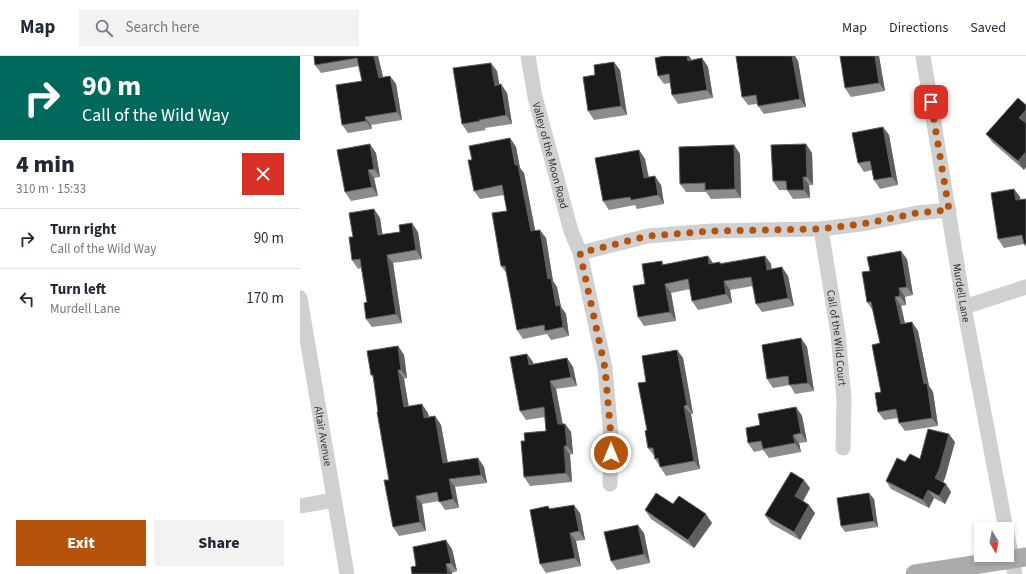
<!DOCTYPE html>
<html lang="en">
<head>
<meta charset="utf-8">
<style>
  body { margin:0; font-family:"Source Sans 3",sans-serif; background:#f2f2f3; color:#1f2937; height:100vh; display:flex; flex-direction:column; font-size:15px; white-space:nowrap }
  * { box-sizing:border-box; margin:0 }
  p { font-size:13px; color:#747a83 }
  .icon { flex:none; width:22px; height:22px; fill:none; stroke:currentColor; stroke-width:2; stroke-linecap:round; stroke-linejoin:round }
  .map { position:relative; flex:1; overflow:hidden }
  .panel { display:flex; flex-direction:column; background:#fff; width:300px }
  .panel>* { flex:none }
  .banner { background:#00695c; color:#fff; overflow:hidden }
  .needle { width:26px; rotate:170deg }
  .controls { position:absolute; left:674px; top:466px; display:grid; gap:8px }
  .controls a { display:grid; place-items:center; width:40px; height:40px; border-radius:0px; background:#fff; box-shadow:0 2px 6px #0003; font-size:20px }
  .pin { position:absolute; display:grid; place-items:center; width:34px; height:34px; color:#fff; margin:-17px; border-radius:8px; box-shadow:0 2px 6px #0006 }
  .me { position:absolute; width:44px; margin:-22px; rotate:0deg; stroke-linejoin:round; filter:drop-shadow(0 0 3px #0008) }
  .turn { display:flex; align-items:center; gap:14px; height:84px; padding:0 16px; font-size:18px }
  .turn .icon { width:52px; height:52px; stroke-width:2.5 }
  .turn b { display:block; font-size:28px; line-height:34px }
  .round { display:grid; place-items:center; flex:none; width:42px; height:42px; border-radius:0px; background:#f2f2f3 }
  .headline { display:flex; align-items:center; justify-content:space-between; height:68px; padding:0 16px }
  h1 { font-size:24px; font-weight:800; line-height:30px }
  .primary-button { display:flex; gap:8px; margin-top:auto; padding:8px 16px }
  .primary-button a { flex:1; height:46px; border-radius:0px; background:#b45309; color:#fff; font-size:16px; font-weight:800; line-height:46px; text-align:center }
  .primary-button a+a { background:#f2f2f3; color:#1f2937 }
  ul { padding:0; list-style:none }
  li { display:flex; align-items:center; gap:12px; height:60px; padding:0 16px; border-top:1px solid #e0e1e3 }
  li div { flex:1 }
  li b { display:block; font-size:15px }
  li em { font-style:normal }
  header { display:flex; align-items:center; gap:24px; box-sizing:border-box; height:56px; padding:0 20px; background:#fff; border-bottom:1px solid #e0e1e3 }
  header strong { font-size:19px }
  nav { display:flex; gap:22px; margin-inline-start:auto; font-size:14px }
  .search { width:280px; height:36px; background:#f2f2f3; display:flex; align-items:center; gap:10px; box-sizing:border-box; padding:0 14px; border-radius:0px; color:#747a83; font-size:15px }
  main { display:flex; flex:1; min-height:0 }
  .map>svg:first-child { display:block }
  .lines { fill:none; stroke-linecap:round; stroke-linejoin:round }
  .minor { stroke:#d0d0d0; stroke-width:15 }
  .major { stroke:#ababab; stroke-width:19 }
  .wall { fill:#8c8c8c }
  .shaded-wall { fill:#5f5f5f }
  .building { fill:#1a1a1a; stroke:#5f5f5f }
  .route { stroke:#b45309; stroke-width:7; stroke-dasharray:0 12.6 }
  .labels { text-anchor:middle; stroke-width:4; stroke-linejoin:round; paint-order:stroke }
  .street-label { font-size:11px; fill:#333; stroke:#fff }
</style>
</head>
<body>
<header>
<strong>Map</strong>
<div class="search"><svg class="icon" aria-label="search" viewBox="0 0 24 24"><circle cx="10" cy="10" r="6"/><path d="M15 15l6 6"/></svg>Search here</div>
<nav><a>Map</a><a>Directions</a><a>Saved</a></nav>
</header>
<main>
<section class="panel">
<div class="banner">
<div class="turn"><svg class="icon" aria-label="right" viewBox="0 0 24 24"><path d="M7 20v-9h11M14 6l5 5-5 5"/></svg><div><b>90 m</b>Call of the Wild Way</div></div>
</div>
<div class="headline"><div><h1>4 min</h1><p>310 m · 15:33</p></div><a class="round" style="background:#d93025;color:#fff"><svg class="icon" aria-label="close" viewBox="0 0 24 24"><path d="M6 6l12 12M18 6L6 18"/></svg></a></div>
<ul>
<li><svg class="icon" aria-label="right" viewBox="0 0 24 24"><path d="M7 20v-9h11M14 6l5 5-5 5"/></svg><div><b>Turn right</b><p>Call of the Wild Way</p></div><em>90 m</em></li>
<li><svg class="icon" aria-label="left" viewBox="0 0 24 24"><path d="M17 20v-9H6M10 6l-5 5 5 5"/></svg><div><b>Turn left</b><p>Murdell Lane</p></div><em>170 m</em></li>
</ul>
<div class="primary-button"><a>Exit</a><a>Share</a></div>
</section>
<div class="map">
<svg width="726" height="518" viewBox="0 0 726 518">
  <rect width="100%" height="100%" fill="#fff"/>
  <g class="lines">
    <!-- minor -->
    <g class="minor">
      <path id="s1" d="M228 0 235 41 271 175 280 197 305 312 311 381 310 428"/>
      <path id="s2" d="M623 0 664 251 706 473"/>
      <path id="s3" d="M521 173 538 278 544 343 543 392"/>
      <path d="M280 197 348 180 411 175 521 173 568 167 617 157 649 154"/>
      <path id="s4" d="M0 242 47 518"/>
      <path d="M664 251 726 231"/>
      <path d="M0 450 34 444"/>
      <path d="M707 478 715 518"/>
    </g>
    <!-- major -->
    <path class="major" d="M615 518 726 501"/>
  </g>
  <!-- wall -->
  <g class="wall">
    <path d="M14 0H78L83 21 90 20 96 28 102 64 71 69 72 73 48 77 42 69 62 25 59 10 21 17 15 9Z"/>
    <path d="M364 0H389L392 4 402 2 408 11 413 42 378 48 372 39 370 27 364 28 358 20Z"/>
    <path d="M436 0H495L498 5 506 51 464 58 458 50 457 48 448 49 442 41Z"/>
    <path d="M579 0 585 35 551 41 545 32Z"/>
    <path d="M320 14 327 59 294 64 288 55 295 19Z"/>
    <path d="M197 15 199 29 201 28 207 37 212 68 185 72 186 74 168 77 162 68Z"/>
    <path d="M718 42 724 114 692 86 686 78Z"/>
    <path d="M583 71 589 79 598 129 580 133 574 124 572 114 564 116 558 107Z"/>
    <path d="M210 82 216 91 220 112 224 117 235 174 246 182 253 225 257 231 261 251 266 258 269 280 251 284 247 278 223 283 217 274 207 218 201 210 207 155 204 139 180 143 174 135 172 104Z"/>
    <path d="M506 88 512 97 513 129H509L510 142 493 143 487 134H479L473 125Z"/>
    <path d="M434 89 440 98 441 142 411 143 406 136H386L380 128Z"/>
    <path d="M339 94 345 103 349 121 361 129 364 148 337 153 335 149 309 154 303 145Z"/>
    <path d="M76 97 80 121 74 122 78 140 51 145 45 136Z"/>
    <path d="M714 133 720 141V144L726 143V191L724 188 704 192 698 183Z"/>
    <path d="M74 153 80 162 82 179 118 176 122 203 93 207 102 267 72 271 66 263 67 246 61 212 58 213 52 204 53 181Z"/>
    <path d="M408 200 413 207H421L465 200 471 208V213L488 220 494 250 462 256 456 248 453 230 430 234 432 247 398 254 392 245 390 233 371 237 376 265 344 270 338 261 345 228 362 205 364 209Z"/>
    <path d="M607 203 613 239 605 241 606 249 601 250 605 267 612 266 618 275 629 330 633 336 638 370 605 375 599 367 598 362 584 364 578 356 581 336 580 287 573 255 567 246 570 215Z"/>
    <path d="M501 282 507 291 514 335 495 338 490 329 473 332 467 323Z"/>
    <path d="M98 290 104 299 107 322 104 323 109 351 128 357 129 361 135 360 141 369 148 406 178 402 184 411 187 427 155 431 159 452 145 454 139 445 122 448 126 475 99 480 93 471 89 424 73 322 71 319Z"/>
    <path d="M377 294 383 302 393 358H391L400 413 366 420 355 403V401L348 392 346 326Z"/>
    <path d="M227 298 233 306V308L267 302 273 311 277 330 256 333 263 368H265L271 376 273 398 270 399 272 426 230 430 224 421 225 385 246 375 245 361 226 364 220 355Z"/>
    <path d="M496 351 502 360 507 386 499 387 501 396 469 402 463 394 454 396 448 387 460 369Z"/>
    <path d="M655 386 645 422 643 426 651 436 645 448 634 442 629 452 591 433 586 425 605 406 620 403Z"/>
    <path d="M510 432 503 445 515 457 500 484 471 468 465 459Z"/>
    <path d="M574 443 578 471 545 476 541 470Z"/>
    <path d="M373 448 412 467 394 492 351 463 345 454Z"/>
    <path d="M248 450 251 453 280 457 285 484 276 485 281 510 246 517 240 508Z"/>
    <path d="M344 477 350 507 317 514 311 505Z"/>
    <path d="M152 493 157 515 152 517 116 510Z"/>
  </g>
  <!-- shaded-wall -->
  <g class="shaded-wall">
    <path d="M74 0H78L85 30 79 22Z"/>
    <path d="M387 0H389L392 5H388Z"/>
    <path d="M492 0H495L498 5 506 51 500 43Z"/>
    <path d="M575 0H579L585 35 579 27Z"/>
    <path d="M402 2 408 11 413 42 407 34Z"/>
    <path d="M314 6 320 14 327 59 321 50Z"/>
    <path d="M191 7 197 15 201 38 195 30Z"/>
    <path d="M90 20 96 28 102 64 97 56Z"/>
    <path d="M201 28 207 37 212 68 206 59Z"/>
    <path d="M726 54V69L719 62Z"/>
    <path d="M65 61 71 69 72 73 66 65Z"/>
    <path d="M583 71 589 79 598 129 592 121Z"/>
    <path d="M210 82 216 91 220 112 224 117 237 184 231 175 215 109Z"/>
    <path d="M70 88 76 97 80 121 74 113Z"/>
    <path d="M506 88 512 97 513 129 507 121Z"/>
    <path d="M434 89 440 98 441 142 435 133Z"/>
    <path d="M339 94 345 103 350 131 344 122Z"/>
    <path d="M726 96V111L724 114 718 105Z"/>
    <path d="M68 114 74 122 78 140 72 131Z"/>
    <path d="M355 120 361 129 364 148 358 139Z"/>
    <path d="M503 121 509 129 510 142 504 134Z"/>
    <path d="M714 133 720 141 722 153 716 144Z"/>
    <path d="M74 153 80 162 84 188 78 179Z"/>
    <path d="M112 167 118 176 122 203 116 194Z"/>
    <path d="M240 174 246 182 253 225 257 231 261 251 266 258 269 280 263 271 256 250 248 223Z"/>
    <path d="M601 195 607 203 613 239 607 231Z"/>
    <path d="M87 199 93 207 102 267 96 258Z"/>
    <path d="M408 200 414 209 409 208Z"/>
    <path d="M465 200 471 208 473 222 467 214Z"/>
    <path d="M482 211 488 220 494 250 488 242Z"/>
    <path d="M424 225 430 234 432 247 426 238Z"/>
    <path d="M365 228 371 237 376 265 370 256Z"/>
    <path d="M599 232 605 241 606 249 600 240Z"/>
    <path d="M595 241 601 250 607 277 601 268Z"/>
    <path d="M612 266 618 275 629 330 633 336 638 370 632 362 624 328Z"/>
    <path d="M501 282 507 291 514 335 508 327Z"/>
    <path d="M98 290 104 299 107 322 101 314Z"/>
    <path d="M377 294 383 302 393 358 387 349Z"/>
    <path d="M227 298 233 306 235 318 229 309Z"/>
    <path d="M267 302 273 311 277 330 271 321Z"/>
    <path d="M98 314 104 323 110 360 104 351Z"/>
    <path d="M250 325 256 333 264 377 258 368Z"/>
    <path d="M122 348 128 357 130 371 124 362Z"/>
    <path d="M384 350 391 358 400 413 394 405Z"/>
    <path d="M496 351 502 360 507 386 501 377Z"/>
    <path d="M135 360 141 369 149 415 143 407Z"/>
    <path d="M265 368 271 376 273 398 267 390Z"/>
    <path d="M649 378 655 386 645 422 641 431 635 422Z"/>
    <path d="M493 379 499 387 501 396 495 387Z"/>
    <path d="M264 390 270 399 272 426 266 417Z"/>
    <path d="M178 402 184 411 187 427 181 419Z"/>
    <path d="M149 423 155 431 159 452 153 443Z"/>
    <path d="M504 424 510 432 501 449 495 440Z"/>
    <path d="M646 428 651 436 645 448 639 440Z"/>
    <path d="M628 434 634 442 629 452 623 444Z"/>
    <path d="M569 437 574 443 578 471 574 465Z"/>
    <path d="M116 440 122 448 126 475 120 466Z"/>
    <path d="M274 449 280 457 285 484 279 475Z"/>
    <path d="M509 449 515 457 500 484 494 476Z"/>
    <path d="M406 458 412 467 394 492 388 484Z"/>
    <path d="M338 469 344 477 350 507 344 498Z"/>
    <path d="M270 477 276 485 281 510 275 502Z"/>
    <path d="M146 484 152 493 157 515 151 507Z"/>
    <path d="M146 508 152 517V518H148Z"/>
  </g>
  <!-- building -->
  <g class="building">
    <path d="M14 0H74L79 22 90 20 97 56 65 61 66 65 42 69 36 29 62 25 57 2 15 9Z"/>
    <path d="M364 0H387L388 5 402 2 407 34 372 39 369 18 358 20 355 2Z"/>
    <path d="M436 0H492L500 43 458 50 456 39 442 41Z"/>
    <path d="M540 0H575L579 27 545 32Z"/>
    <path d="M314 6 321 50 288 55 283 21 295 19 294 9Z"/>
    <path d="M191 7 195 30 201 28 206 59 179 64 180 65 162 68 153 12Z"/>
    <path d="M718 42 726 49V54L719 62 726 67V96L718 105 686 78Z"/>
    <path d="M583 71 592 121 574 124 570 105 558 107 552 77Z"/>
    <path d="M210 82 215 109H218L231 175 240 174 248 223 251 222 256 250 260 249 263 271 245 275 244 269 217 274 205 210H201L192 157 207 155 202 129 174 135 168 104H172L169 90Z"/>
    <path d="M70 88 74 113 68 114 72 131 45 136 37 94Z"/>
    <path d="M506 88 507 121H503L504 134H487L486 125H473L471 89Z"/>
    <path d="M434 89 435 133 405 134V127L380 128 379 91Z"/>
    <path d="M339 94 344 122 355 120 358 139 331 144 330 141 303 145 295 102Z"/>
    <path d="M714 133 716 144 726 143V188H724L722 179 698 183 691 137Z"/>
    <path d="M74 153 78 179 100 176 99 169 112 167 116 194 87 199 96 258 66 263 64 247 67 246 60 203 52 204 49 181H53L49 157Z"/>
    <path d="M601 195 607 231 599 232 600 240 595 241 601 268 612 266 624 328 627 327 632 362 599 367 596 353 578 356 575 337 581 336 572 289 580 287 571 246H567L562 216 570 215 567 201Z"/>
    <path d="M408 200 409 208 420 206V208L465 200 467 214 482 211 488 242 456 248 451 221 424 225 426 238 392 245 388 223 365 228 370 256 338 261 333 230 345 228 342 208 362 205V209Z"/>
    <path d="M501 282 508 327 489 329 488 320 467 323 462 289Z"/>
    <path d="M98 290 101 314H98L104 351 122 348 124 362 135 360 143 407 178 402 181 419 149 423 153 443 139 446 137 436 116 440 120 466 93 471 84 424H89L77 356H78L73 319H71L67 295Z"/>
    <path d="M377 294 387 349 384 350 394 405 360 411 358 402 355 403 353 392H348L345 375 347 374 338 327 346 326 342 300Z"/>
    <path d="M227 298 229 309 267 302 271 321 250 325 258 368H265L267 390H264L266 417 224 421 221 385H225L224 377 246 375 244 351 220 355 210 301Z"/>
    <path d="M496 351 501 377 493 379 495 387 463 393 461 385 448 387 446 372 460 369 458 358Z"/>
    <path d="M628 373 649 378 639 414 635 422 646 428 639 440 628 434 623 444 586 425 597 402 605 406 610 398 620 403Z"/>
    <path d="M491 416 504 424 495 440 509 449 494 476 465 459Z"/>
    <path d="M356 437 373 448 379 440 406 458 388 484 345 454Z"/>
    <path d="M569 437 574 465 541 470 537 442Z"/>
    <path d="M274 449 279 475 270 477 275 502 240 508 230 454 248 450 249 453Z"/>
    <path d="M338 469 344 498 311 505 304 476Z"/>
    <path d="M146 484 151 507 146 508 148 518H112L111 511 116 510 113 491Z"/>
  </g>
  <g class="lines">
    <!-- route -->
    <path class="route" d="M311 397V381L305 312 280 197 348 180 411 175 521 173 568 167 617 157 649 154 631 46"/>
  </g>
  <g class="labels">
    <!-- street labels -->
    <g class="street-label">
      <text dy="4" stroke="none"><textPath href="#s1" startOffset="102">Valley of the Moon Road</textPath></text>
      <text dy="4" stroke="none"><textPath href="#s2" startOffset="240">Murdell Lane</textPath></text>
      <text dy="4" stroke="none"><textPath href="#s3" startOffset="110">Call of the Wild Court</textPath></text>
      <text dy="4" stroke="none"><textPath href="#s4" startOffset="140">Altair Avenue</textPath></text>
    </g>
  </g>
</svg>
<div class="controls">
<a><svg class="needle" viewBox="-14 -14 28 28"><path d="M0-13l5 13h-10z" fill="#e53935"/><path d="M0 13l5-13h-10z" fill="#747a83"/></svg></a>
</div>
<div class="pin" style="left:631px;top:46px;background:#d93025"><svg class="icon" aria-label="arrive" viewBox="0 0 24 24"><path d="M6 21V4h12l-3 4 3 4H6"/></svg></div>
<svg class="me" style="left:311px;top:397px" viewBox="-20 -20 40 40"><circle r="17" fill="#b45309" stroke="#fff" stroke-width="3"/><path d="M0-11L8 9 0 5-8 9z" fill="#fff"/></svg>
</div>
</main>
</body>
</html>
